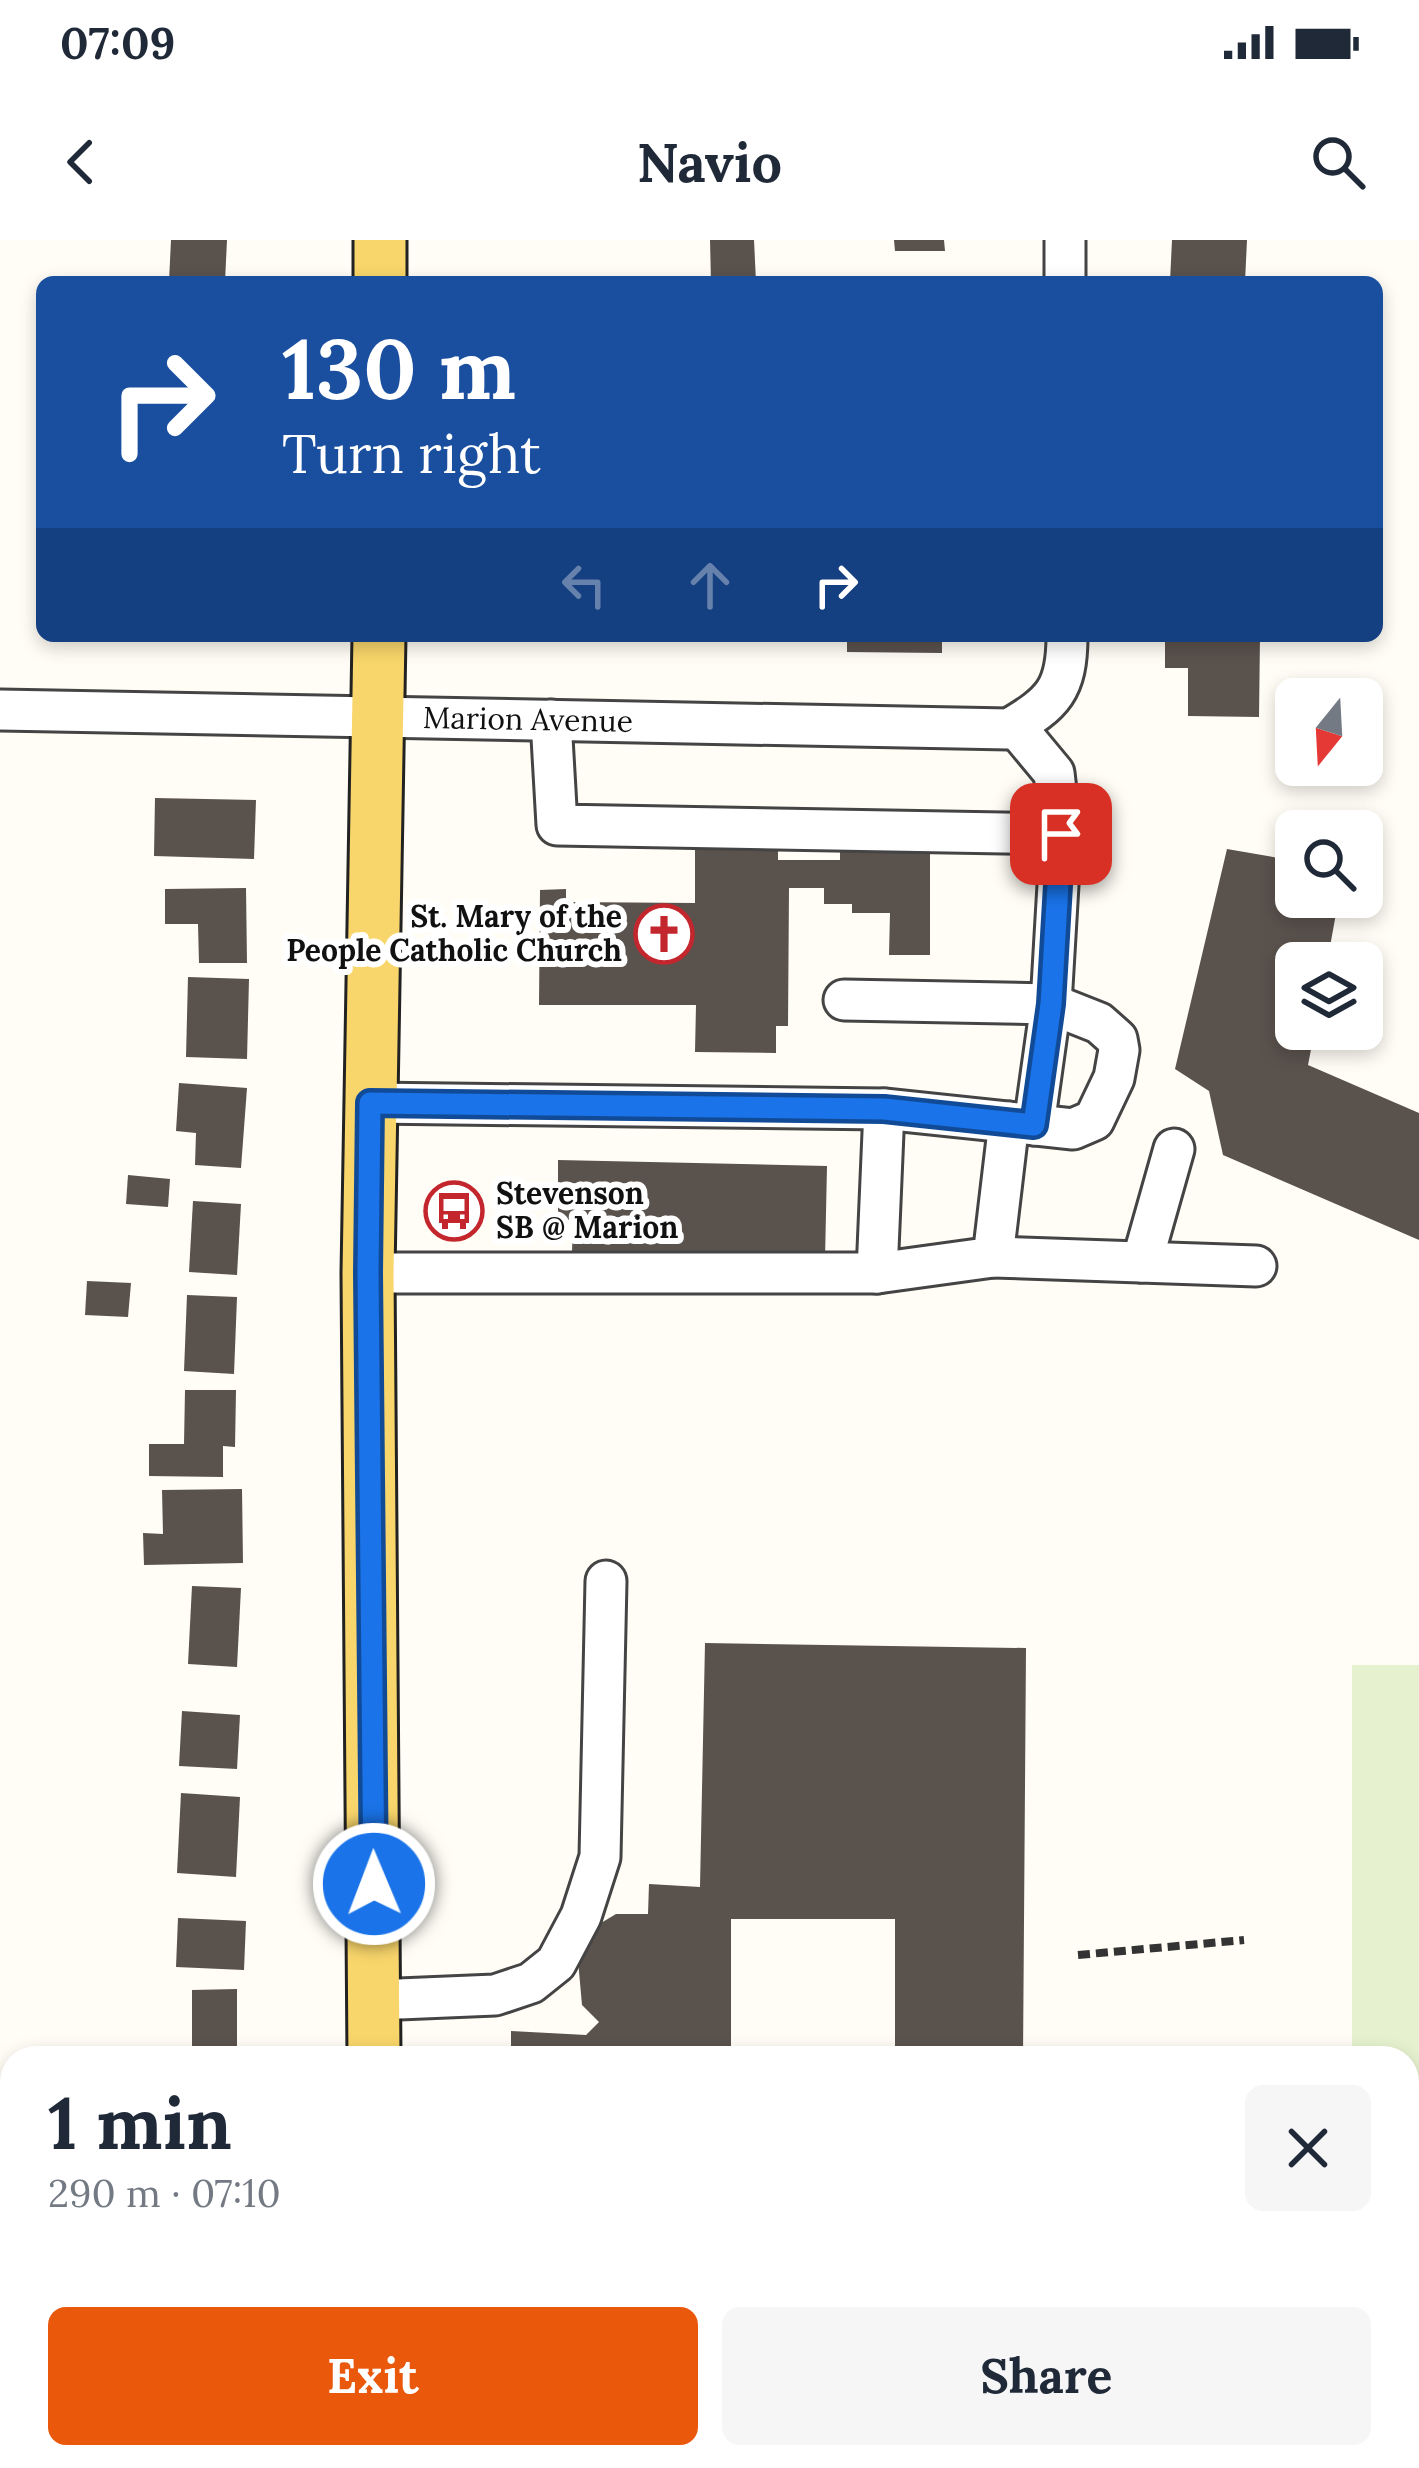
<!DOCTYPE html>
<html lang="en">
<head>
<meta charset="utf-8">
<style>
  body { margin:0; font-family:Lora,serif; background:#f6f6f7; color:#1f2937; height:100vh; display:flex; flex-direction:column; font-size:45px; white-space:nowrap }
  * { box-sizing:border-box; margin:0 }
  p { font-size:39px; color:#747a83 }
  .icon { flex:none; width:66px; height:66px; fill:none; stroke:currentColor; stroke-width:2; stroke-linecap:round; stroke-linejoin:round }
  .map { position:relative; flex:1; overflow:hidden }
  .side { position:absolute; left:0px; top:1806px; width:1419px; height:423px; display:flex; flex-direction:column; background:#fff; border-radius:36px 36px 0 0; box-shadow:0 6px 18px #0003 }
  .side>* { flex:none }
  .hud { position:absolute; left:36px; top:36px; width:1347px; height:366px; border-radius:18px; box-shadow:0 6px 18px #0003; background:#1a4fa0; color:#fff; overflow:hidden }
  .needle { width:78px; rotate:198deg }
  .tools { position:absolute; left:1275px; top:438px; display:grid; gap:24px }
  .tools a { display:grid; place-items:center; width:108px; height:108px; border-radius:18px; background:#fff; box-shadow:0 6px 18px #0003; font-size:60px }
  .pin { position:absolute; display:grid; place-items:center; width:102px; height:102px; color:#fff; margin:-51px; border-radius:24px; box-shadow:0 6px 18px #0006 }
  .me { position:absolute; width:132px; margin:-66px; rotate:359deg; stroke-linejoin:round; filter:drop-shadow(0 0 9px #0008) }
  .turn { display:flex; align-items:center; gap:42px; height:252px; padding:0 48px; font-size:54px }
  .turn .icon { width:156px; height:156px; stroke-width:2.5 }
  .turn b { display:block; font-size:84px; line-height:102px }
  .lanes { display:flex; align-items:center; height:114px; padding:0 48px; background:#0003; justify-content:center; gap:60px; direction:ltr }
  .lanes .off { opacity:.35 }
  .round { display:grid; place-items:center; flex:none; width:126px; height:126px; border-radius:18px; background:#f6f6f7 }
  .overview { display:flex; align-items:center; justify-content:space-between; height:204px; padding:0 48px }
  h1 { font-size:72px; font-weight:700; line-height:90px }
  .primary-button { display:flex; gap:24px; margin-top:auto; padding:24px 48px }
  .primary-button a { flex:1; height:138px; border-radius:18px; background:#ea580c; color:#fff; font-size:48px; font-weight:700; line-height:138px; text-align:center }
  .primary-button a+a { background:#f6f6f7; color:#1f2937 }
  .status { display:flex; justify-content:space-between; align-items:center; height:84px; padding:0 60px; background:#fff; direction:ltr }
  .status svg { height:33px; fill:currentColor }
  header { display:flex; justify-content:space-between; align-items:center; height:156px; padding:0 48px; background:#fff; font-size:54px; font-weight:700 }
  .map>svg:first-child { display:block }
  .pitch { fill:#e6f2cf }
  .building { fill:#5a524d }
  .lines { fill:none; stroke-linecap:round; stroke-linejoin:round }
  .minor-casing { stroke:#444; stroke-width:45 }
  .major-casing { stroke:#222; stroke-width:57 }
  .path { stroke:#333; stroke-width:8; stroke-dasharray:12 6; stroke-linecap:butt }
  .minor { stroke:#fff; stroke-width:39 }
  .major { stroke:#f9d66b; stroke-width:51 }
  .route-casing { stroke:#114b97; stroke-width:30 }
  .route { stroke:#1a73e8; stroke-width:21 }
  .labels { text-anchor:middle; stroke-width:12; stroke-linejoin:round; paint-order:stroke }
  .street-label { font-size:30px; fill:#111; stroke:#fff }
  .poi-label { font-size:30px; font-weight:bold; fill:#111; stroke:#fff; text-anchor:end }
</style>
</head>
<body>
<div class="status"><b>07:09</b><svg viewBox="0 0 49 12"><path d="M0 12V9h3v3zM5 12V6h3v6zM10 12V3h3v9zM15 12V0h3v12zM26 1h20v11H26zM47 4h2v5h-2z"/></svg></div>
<header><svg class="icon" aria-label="back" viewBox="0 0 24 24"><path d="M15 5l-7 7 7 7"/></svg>Navio<svg class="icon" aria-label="search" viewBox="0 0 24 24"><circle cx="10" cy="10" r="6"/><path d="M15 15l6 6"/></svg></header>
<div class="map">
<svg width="1419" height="2228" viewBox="0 0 1419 2228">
  <rect width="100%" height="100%" fill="#fffdf5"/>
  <!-- pitch -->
  <path class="pitch" d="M1352 1425H1419V2017H1407V1818H1352Z"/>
  <!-- building -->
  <g class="building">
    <path d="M171 0H227L225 42H169Z"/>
    <path d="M710 0H754L756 42H711Z"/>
    <path d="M894 0H944L945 11H895Z"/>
    <path d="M1172 0H1247L1245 42H1170Z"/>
    <path d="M847 396H942V413L847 412Z"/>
    <path d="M1165 396H1260L1259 477 1188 476V428H1165Z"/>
    <path d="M155 558 256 560 254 619 154 616Z"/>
    <path d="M906 605H930V715H889L890 673H852V664H824V648H789L788 786H776V813L695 812 696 765H539L540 650 566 649V662L695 663V609L778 610V620H840V611L906 612Z"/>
    <path d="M1227 609 1296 621V657H1339L1327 723H1296V789H1315L1308 825 1419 873V1000L1223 915 1209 851 1175 829Z"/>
    <path d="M246 648 247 723H199L198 684H165V649Z"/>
    <path d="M188 737 249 739 247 819 186 817Z"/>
    <path d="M179 843 247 848 241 928 195 925 196 893 176 891Z"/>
    <path d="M558 920 827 926 825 1019 572 1012 573 980H558Z"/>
    <path d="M128 935 170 939 168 967 126 964Z"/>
    <path d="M193 961 241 964 237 1035 189 1032Z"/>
    <path d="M87 1041 131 1043 128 1077 85 1075Z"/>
    <path d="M187 1055 237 1057 234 1134 184 1131Z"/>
    <path d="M185 1150H236L235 1207 223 1206V1237L149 1236V1204H184Z"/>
    <path d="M242 1249 243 1323 144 1325 143 1293 163 1294 162 1250Z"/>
    <path d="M192 1346 241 1348 237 1427 188 1424Z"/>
    <path d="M705 1403 1026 1408 1023 1818H895V1679H731V1813L821 1814V1818H511V1791L586 1795 599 1782 582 1765 576 1698 616 1674H648L649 1644 700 1647Z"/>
    <path d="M182 1471 240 1475 237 1529 179 1526Z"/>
    <path d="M181 1553 240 1557 236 1637 177 1633Z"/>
    <path d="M178 1678 246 1681 244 1730 176 1727Z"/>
    <path d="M237 1749V1818H192V1750Z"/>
    <path d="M162 2217H238V2228H163Z"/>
    <rect x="514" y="2217" width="308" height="11"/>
    <path d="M890 2217H1021L1020 2228H890Z"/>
  </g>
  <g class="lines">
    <defs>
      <g id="minor">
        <path d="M1065 0V42"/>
        <path id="s1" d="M0 470 1009 489C1053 463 1067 450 1067 396"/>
        <path d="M551 480 557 585 1061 594 1051 764 1034 885"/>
        <path d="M1015 486 1054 533 1061 594"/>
        <path d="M844 760 1051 764 1099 783 1117 799 1119 810 1114 838 1094 880 1073 889 884 869 877 1033"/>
        <path d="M370 863 884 869"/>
        <path d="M993 1017 1256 1026"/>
        <path d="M1142 1022 1174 909"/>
        <path d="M368 1033H877L993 1017 1009 882"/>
        <path d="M375 1760 495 1755 531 1743 556 1723 581 1676 600 1617 606 1341"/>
        <path d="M0 1910 12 1909"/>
      </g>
      <g id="major">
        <path d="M380 42V0"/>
        <path d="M374 1818 368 1033 379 396"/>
        <path d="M379 2217V2228"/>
      </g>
    </defs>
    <!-- minor casing -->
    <use href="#minor" class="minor-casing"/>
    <!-- major casing -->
    <use href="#major" class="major-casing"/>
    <!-- path -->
    <path class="path" d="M1078 1715 1244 1700"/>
    <!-- minor -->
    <use href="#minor" class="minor"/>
    <!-- major -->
    <use href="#major" class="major"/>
  </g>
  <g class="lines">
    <defs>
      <path id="route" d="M374 1644 368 1033 370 863 884 869 1034 885 1051 764 1061 594"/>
    </defs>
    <!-- route casing -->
    <use href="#route" class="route-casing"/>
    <!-- route -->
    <use href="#route" class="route"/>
  </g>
  <!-- icons -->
  <defs>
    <symbol id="church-ring" viewBox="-11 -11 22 22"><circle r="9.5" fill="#fff" stroke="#c4262e" stroke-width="1.5"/><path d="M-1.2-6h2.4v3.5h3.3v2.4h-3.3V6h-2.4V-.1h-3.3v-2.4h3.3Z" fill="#c4262e"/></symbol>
    <symbol id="bus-ring" viewBox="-11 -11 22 22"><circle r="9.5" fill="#fff" stroke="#c4262e" stroke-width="1.5"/><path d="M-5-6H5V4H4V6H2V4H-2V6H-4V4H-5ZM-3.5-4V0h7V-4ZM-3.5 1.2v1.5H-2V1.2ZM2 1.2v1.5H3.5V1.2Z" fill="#c4262e"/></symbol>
  </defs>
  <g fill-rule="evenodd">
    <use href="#church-ring" x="631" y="661" width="66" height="66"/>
    <use href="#bus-ring" x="421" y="938" width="66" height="66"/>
  </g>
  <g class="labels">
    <!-- street labels -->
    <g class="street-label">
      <text dy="10" stroke="none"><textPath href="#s1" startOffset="528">Marion Avenue</textPath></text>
    </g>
    <!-- poi labels -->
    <g class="poi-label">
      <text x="622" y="687">St. Mary of the<tspan x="622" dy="34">People Catholic Church</tspan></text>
      <text x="496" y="964" text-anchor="start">Stevenson<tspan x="496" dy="34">SB @ Marion</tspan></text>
    </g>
  </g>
</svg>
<div class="tools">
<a><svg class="needle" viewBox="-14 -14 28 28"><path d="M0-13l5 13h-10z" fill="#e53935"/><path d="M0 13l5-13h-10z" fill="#747a83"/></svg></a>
<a><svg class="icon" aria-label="search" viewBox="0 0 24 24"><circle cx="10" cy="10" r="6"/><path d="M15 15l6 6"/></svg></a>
<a><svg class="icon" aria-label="layers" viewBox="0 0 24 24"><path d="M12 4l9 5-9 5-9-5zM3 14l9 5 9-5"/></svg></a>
</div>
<div class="pin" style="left:1061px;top:594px;background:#d93025"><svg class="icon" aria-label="arrive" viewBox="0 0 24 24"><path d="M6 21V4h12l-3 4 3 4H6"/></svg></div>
<svg class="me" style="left:374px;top:1644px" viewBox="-20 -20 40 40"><circle r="17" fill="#1a73e8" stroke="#fff" stroke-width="3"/><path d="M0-11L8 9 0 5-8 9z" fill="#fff"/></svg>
<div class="hud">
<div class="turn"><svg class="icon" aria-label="right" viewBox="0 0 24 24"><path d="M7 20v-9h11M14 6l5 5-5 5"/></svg><div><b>130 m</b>Turn right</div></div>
<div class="lanes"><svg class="icon off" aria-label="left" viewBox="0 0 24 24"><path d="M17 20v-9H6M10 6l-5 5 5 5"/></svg><svg class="icon off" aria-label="ahead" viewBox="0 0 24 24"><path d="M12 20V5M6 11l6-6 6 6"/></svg><svg class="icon" aria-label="right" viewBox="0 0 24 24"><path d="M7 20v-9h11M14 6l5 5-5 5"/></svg></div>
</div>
<section class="side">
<div class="overview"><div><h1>1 min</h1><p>290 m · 07:10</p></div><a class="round"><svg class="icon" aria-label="close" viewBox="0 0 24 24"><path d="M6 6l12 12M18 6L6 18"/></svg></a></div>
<div class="primary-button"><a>Exit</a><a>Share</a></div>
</section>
</div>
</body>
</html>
